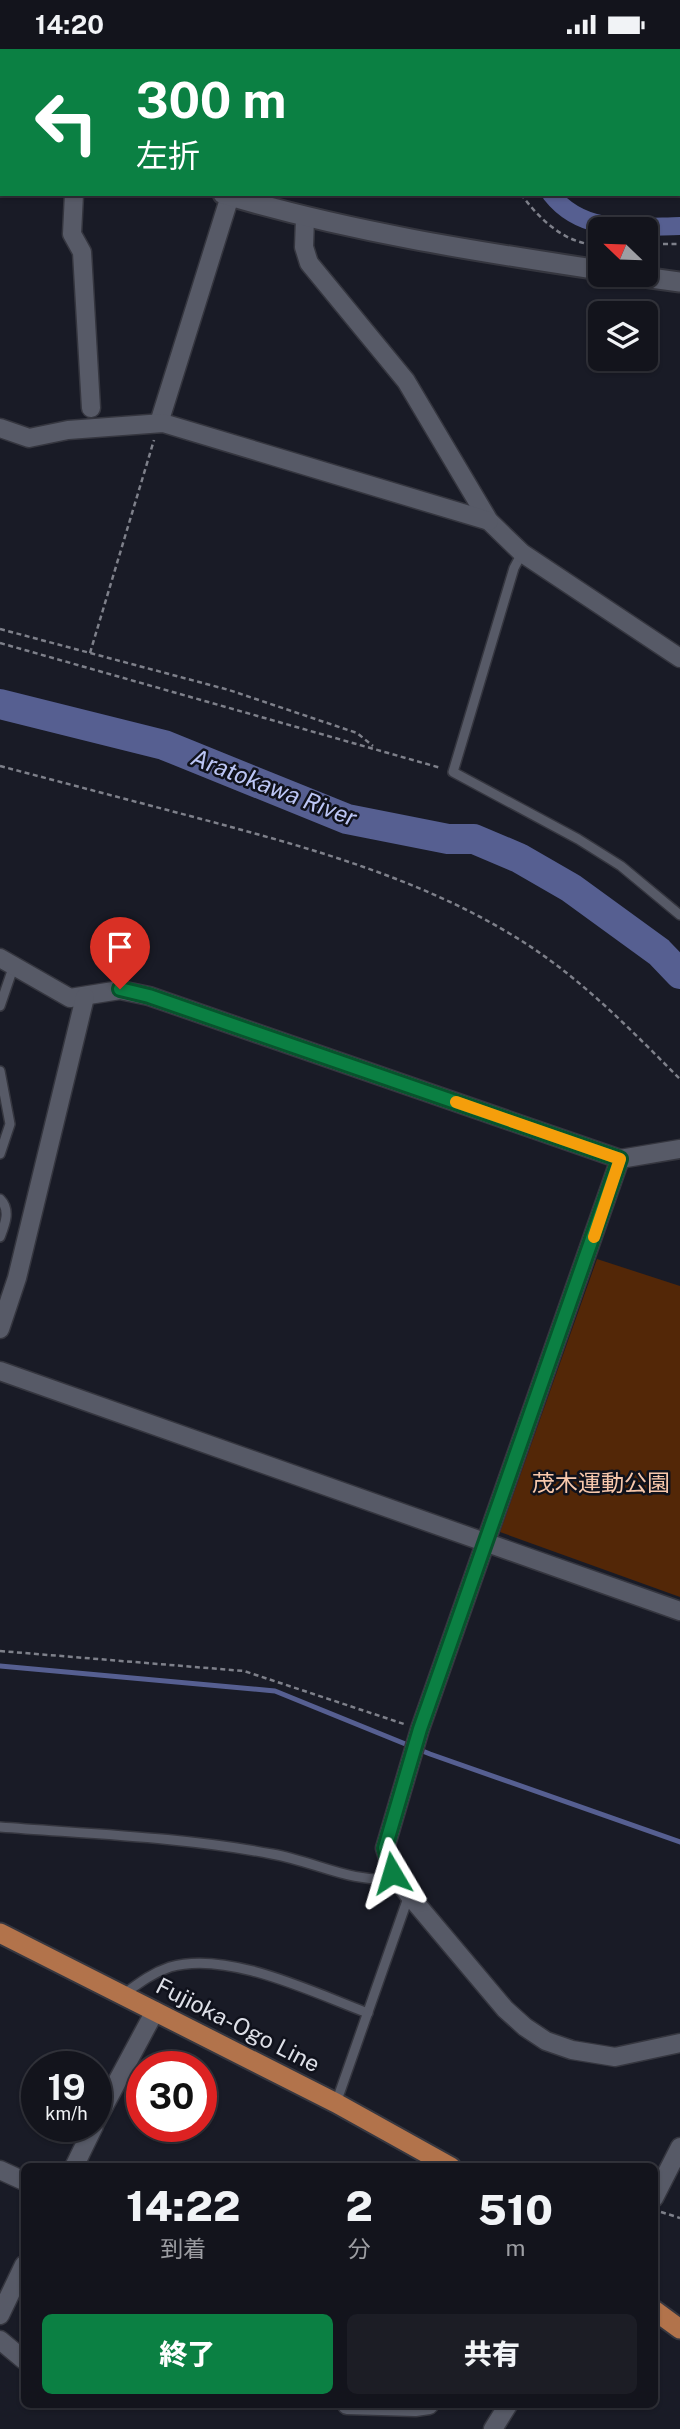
<!DOCTYPE html>
<html lang="ja">
<head>
<meta charset="utf-8">
<style>
  body { margin:0; font-family:"Public Sans","Noto Sans JP",sans-serif; background:#1c1d25; color:#f1f3f6; height:100vh; display:flex; flex-direction:column; font-size:26px; white-space:nowrap }
  * { box-sizing:border-box; margin:0 }
  p { font-size:23px; color:#9d9ea3 }
  .icon { flex:none; width:38px; height:38px; fill:none; stroke:currentColor; stroke-width:2; stroke-linecap:round; stroke-linejoin:round }
  .map { position:relative; flex:1; overflow:hidden }
  .sheet { position:absolute; left:21px; top:2114px; width:637px; height:245px; display:flex; flex-direction:column; background:#13141c; border-radius:10px; box-shadow:0 2px 5px #0004,0 0 0 2px #32333b }
  .sheet>* { flex:none }
  .guide { position:absolute; left:0px; top:0px; width:681px; height:147px; box-shadow:0 2px 5px #0004,0 0 0 2px #32333b; background:#0b8043; color:#fff; overflow:hidden }
  .needle { width:46px; rotate:293deg }
  .buttons { position:absolute; left:588px; top:168px; display:grid; gap:14px }
  .buttons a { display:grid; place-items:center; width:70px; height:70px; border-radius:10px; background:#13141c; box-shadow:0 2px 5px #0004,0 0 0 2px #32333b; font-size:35px }
  .speed { position:absolute; left:21px; top:2002px; display:flex; gap:14px; font-size:35px; font-weight:700; text-align:center }
  .speed>* { display:grid; place-content:center; width:91px; height:91px; border-radius:50%; background:#13141c; box-shadow:0 2px 5px #0004,0 0 0 2px #32333b; line-height:1 }
  .speed small { font-size:18px; font-weight:400 }
  .speed .limit { border:10px solid #d22; background:#fff; color:#111 }
  .pin { position:absolute; display:grid; place-items:center; width:60px; height:60px; color:#fff; margin:-72px -30px; border-radius:50% 50% 50% 0; rotate:-45deg; box-shadow:0 0 7px #0007 }
  .pin .icon { rotate:45deg }
  .me { position:absolute; width:77px; margin:-38px; rotate:353deg; stroke-linejoin:round; filter:drop-shadow(0 0 5px #0008) }
  .turn { display:flex; align-items:center; gap:24px; height:147px; padding:0 21px; font-size:32px }
  .turn .icon { width:91px; height:91px; stroke-width:2.5 }
  .turn b { display:block; font-size:49px; line-height:60px }
  .eta { display:flex; justify-content:space-evenly; align-items:center; height:119px; text-align:center }
  .eta b { font-size:42px; font-weight:800; line-height:49px }
  .button { display:flex; gap:14px; margin-top:auto; padding:14px 21px }
  .button a { flex:1; height:80px; border-radius:10px; background:#0b8043; color:#fff; font-size:28px; font-weight:800; line-height:80px; text-align:center }
  .button a+a { background:#1c1d25; color:#f1f3f6 }
  .status { display:flex; justify-content:space-between; align-items:center; height:49px; padding:0 35px; background:#13141c; direction:ltr }
  .status svg { height:19px; fill:currentColor }
  .map>svg:first-child { display:block }
  .green { fill:#532707 }
  .lines { fill:none; stroke-linecap:round; stroke-linejoin:round }
  .stream { stroke:#565f91; stroke-width:5 }
  .canal { stroke:#565f91; stroke-width:18 }
  .river { stroke:#565f91; stroke-width:30 }
  .service-casing { stroke:#35363f; stroke-width:12 }
  .minor-casing { stroke:#35363f; stroke-width:21 }
  .tertiary-casing { stroke:#35363f; stroke-width:23 }
  .primary-casing { stroke:#35363f; stroke-width:23 }
  .path { stroke:#7e808a; stroke-width:2.5; stroke-dasharray:5 3.5; stroke-linecap:butt }
  .service { stroke:#575a67; stroke-width:9 }
  .minor { stroke:#575a67; stroke-width:18 }
  .tertiary { stroke:#575a67; stroke-width:19 }
  .primary { stroke:#b2734b; stroke-width:19 }
  .route-casing { stroke:#07532c; stroke-width:18 }
  .route { stroke:#0b8043; stroke-width:12 }
  .slow { stroke:#f59e0b; stroke-width:12 }
  .labels { text-anchor:middle; stroke-width:5; stroke-linejoin:round; paint-order:stroke }
  .park-label { font-size:23px; fill:#f8c8ac; stroke:#10121c }
  .street-label { font-size:23px; fill:#dddfe7; stroke:#10121c }
  .water-label { font-size:24px; font-style:italic; fill:#bcc6f5; stroke:#10121c }
</style>
</head>
<body>
<div class="status"><b>14:20</b><svg viewBox="0 0 49 12"><path d="M0 12V9h3v3zM5 12V6h3v6zM10 12V3h3v9zM15 12V0h3v12zM26 1h20v11H26zM47 4h2v5h-2z"/></svg></div>
<div class="map">
<svg width="680" height="2380" viewBox="0 0 680 2380">
  <rect width="100%" height="100%" fill="#191b26"/>
  <!-- green -->
  <path class="green" d="M597 1210 680 1237V1548L500 1483Z"/>
  <g class="lines">
    <!-- stream -->
    <path class="stream" d="M0 1617 275 1642 430 1705 680 1793"/>
    <!-- canal -->
    <g class="canal">
      <path d="M438 0 440 2"/>
      <path d="M551 145C583 186 634 178 680 177"/>
    </g>
    <!-- river -->
    <path class="river" d="M0 655 164 696 347 770 448 790H474L519 809 571 839 659 903 680 925"/>
    <defs>
      <g id="service">
        <path d="M522 504 514 519 453 723 578 790 621 817 680 866"/>
        <path d="M0 957 14 916"/>
        <path d="M0 1022 10 1075 0 1105"/>
        <path d="M0 1150C11 1161 5 1175 0 1188"/>
        <path d="M0 1778C90 1785 183 1788 272 1805 317 1813 349 1834 397 1830"/>
        <path d="M124 1945C139 1934 152 1924 170 1918 228 1901 314 1944 368 1964"/>
        <path d="M336 2054 409 1846"/>
      </g>
      <g id="minor">
        <path d="M74 145 72 185 82 203 91 359"/>
        <path d="M305 169 304 198 309 214 406 332 489 472 522 504 680 609"/>
        <path d="M159 374 230 147"/>
        <path d="M0 379 29 389 68 381 163 374 489 472"/>
        <path d="M0 909 70 949 120 941 149 947 620 1110 680 1100"/>
        <path d="M620 1110 420 1680 385 1799 392 1823 409 1846 505 1960 525 1978 546 1992 572 2001 615 2008 680 1994"/>
        <path d="M0 1280 17 1229 85 948"/>
        <path d="M0 1322 680 1562"/>
        <path d="M96 2072 155 1962"/>
        <path d="M74 2118 94 2077"/>
        <path d="M0 2121 24 2132"/>
        <path d="M654 2149 680 2098"/>
        <path d="M0 2266 24 2216"/>
        <path d="M0 2291 24 2311"/>
        <path d="M347 2356 415 2358 429 2356"/>
        <path d="M493 2380 508 2356"/>
      </g>
      <g id="tertiary">
        <path d="M0 75H2"/>
        <path d="M223 145C346 182 473 202 600 221"/>
        <path d="M629 226 680 233"/>
      </g>
      <g id="primary">
        <path d="M0 1884 336 2054 451 2118"/>
        <path d="M654 2261 680 2280"/>
      </g>
    </defs>
    <!-- service casing -->
    <use href="#service" class="service-casing"/>
    <!-- minor casing -->
    <use href="#minor" class="minor-casing"/>
    <!-- tertiary casing -->
    <use href="#tertiary" class="tertiary-casing"/>
    <!-- primary casing -->
    <use href="#primary" class="primary-casing"/>
    <!-- path -->
    <g class="path">
      <path d="M412 0 413 2"/>
      <path d="M5 2 7 0"/>
      <path d="M632 2V0"/>
      <path d="M0 6 2 5"/>
      <path d="M679 141H680"/>
      <path d="M521 145C540 171 566 196 600 196"/>
      <path d="M646 195H680"/>
      <path d="M0 580 229 641 357 684 373 697"/>
      <path d="M0 594 441 719"/>
      <path d="M90 604 154 391"/>
      <path d="M0 717C68 735 137 753 205 771 310 799 418 829 512 886 576 924 628 978 680 1030"/>
      <path d="M0 1602 244 1622 404 1675"/>
      <path d="M661 2163 680 2169"/>
    </g>
    <!-- service -->
    <use href="#service" class="service"/>
    <!-- minor -->
    <use href="#minor" class="minor"/>
    <!-- tertiary -->
    <use href="#tertiary" class="tertiary"/>
    <!-- primary -->
    <use href="#primary" class="primary"/>
  </g>
  <g class="lines">
    <defs>
      <path id="route" d="M120 940 149 947 620 1110 420 1680 385 1799 392 1824"/>
    </defs>
    <!-- route casing -->
    <use href="#route" class="route-casing"/>
    <!-- route -->
    <use href="#route" class="route"/>
    <!-- slow -->
    <path class="slow" d="M456 1053 620 1110 594 1188"/>
  </g>
  <g class="labels">
    <!-- park labels -->
    <g class="park-label">
      <text x="601" y="1442">茂木運動公園</text>
    </g>
    <!-- street labels -->
    <g class="street-label">
      <text transform="translate(238 1976) rotate(27)" y="8">Fujioka-Ogo Line</text>
    </g>
    <!-- water labels -->
    <g class="water-label">
      <text transform="translate(274 739) rotate(21)" y="8">Aratokawa River</text>
    </g>
  </g>
</svg>
<div class="buttons">
<a><svg class="needle" viewBox="-14 -14 28 28"><path d="M0-13l5 13h-10z" fill="#e53935"/><path d="M0 13l5-13h-10z" fill="#9d9ea3"/></svg></a>
<a><svg class="icon" aria-label="layers" viewBox="0 0 24 24"><path d="M12 4l9 5-9 5-9-5zM3 14l9 5 9-5"/></svg></a>
</div>
<div class="speed"><div>19<small>km/h</small></div><div class="limit">30</div></div>
<div class="pin" style="left:120px;top:940px;background:#d93025"><svg class="icon" aria-label="arrive" viewBox="0 0 24 24"><path d="M6 21V4h12l-3 4 3 4H6"/></svg></div>
<svg class="me" style="left:392px;top:1824px" viewBox="-20 -20 40 40"><path d="M0-17L14 15 0 8-14 15z" fill="#0b8043" stroke="#fff" stroke-width="4"/></svg>
<div class="guide">
<div class="turn"><svg class="icon" aria-label="left" viewBox="0 0 24 24"><path d="M17 20v-9H6M10 6l-5 5 5 5"/></svg><div><b>300 m</b>左折</div></div>
</div>
<section class="sheet">
<div class="eta">
<div><b>14:22</b><p>到着</p></div>
<div><b>2</b><p>分</p></div>
<div><b>510</b><p>m</p></div>
</div>
<div class="button"><a>終了</a><a>共有</a></div>
</section>
</div>
</body>
</html>
